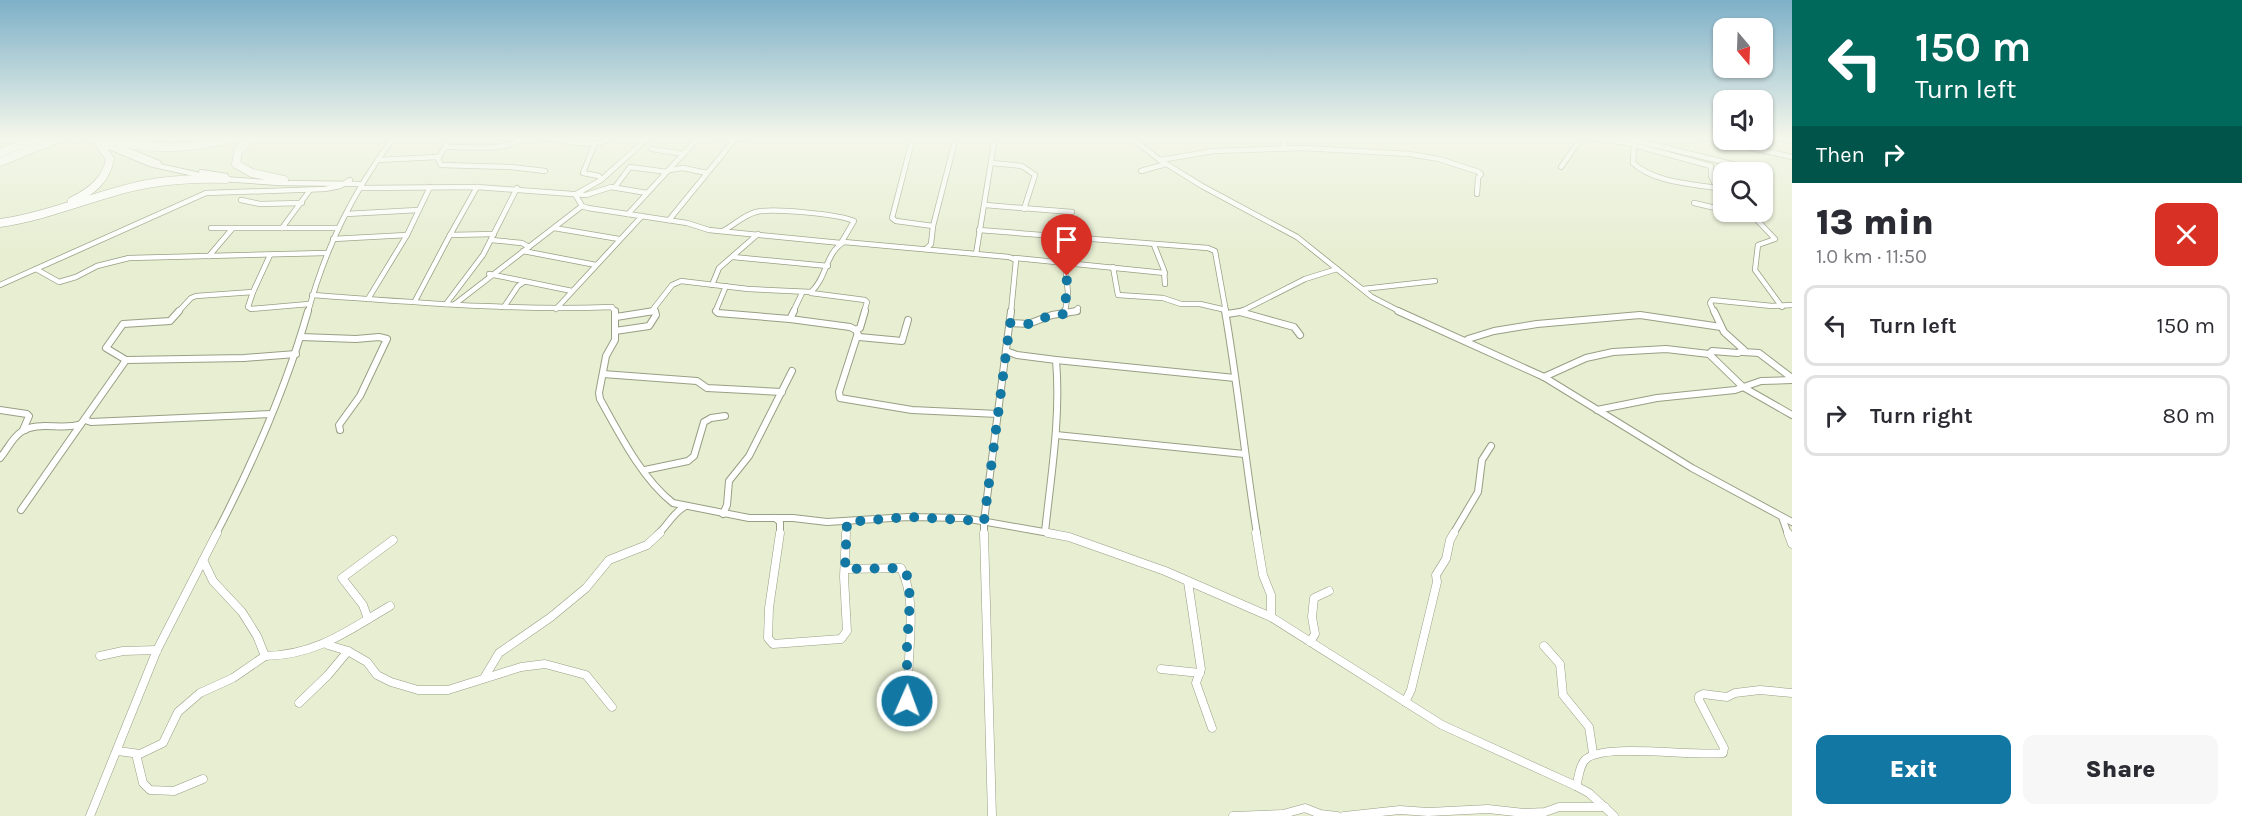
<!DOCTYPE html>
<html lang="en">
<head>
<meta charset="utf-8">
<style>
  body { margin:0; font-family:Karla,sans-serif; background:#f7f7f7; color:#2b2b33; height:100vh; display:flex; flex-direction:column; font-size:22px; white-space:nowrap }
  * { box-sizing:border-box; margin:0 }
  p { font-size:20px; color:#7c7c81 }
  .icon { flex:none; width:33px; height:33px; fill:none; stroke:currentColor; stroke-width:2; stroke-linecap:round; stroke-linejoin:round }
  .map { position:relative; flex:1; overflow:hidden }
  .sheet { display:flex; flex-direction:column; background:#fff; width:450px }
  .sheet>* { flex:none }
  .hud { background:#00695c; color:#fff; overflow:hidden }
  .needle { width:39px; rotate:161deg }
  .fabs { position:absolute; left:1713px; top:18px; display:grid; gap:12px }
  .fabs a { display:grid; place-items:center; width:60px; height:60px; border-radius:12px; background:#fff; box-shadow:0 2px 4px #0004; font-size:30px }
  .pin { position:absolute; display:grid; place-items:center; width:51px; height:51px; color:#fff; margin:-62px -26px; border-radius:50% 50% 50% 0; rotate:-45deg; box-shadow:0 0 6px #0007 }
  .pin .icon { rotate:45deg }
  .me { position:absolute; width:66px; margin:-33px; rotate:2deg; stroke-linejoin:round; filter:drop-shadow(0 0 4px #0008) }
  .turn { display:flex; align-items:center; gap:21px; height:126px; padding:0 24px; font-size:27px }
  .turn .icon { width:78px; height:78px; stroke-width:2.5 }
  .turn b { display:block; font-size:42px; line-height:51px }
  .then { display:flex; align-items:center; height:57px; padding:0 24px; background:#0003; gap:12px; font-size:22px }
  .round { display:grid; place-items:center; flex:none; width:63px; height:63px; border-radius:12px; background:#f7f7f7 }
  .head { display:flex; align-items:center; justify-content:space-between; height:102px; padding:0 24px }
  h1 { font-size:36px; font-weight:800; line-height:45px }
  .primary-button { display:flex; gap:12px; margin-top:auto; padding:12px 24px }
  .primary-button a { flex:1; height:69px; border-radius:12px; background:#1278a3; color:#fff; font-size:24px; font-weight:800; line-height:69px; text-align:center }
  .primary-button a+a { background:#f7f7f7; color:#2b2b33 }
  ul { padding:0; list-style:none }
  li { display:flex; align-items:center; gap:18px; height:81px; margin:0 12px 9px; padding:0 12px; border:3px solid #e1e1e2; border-radius:12px }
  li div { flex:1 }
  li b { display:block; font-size:22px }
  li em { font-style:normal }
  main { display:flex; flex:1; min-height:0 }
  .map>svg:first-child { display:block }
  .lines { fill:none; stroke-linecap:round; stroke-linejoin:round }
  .minor-far2-casing { stroke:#989f84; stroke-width:6 }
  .minor-far1-casing { stroke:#989f84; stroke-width:8 }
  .minor-casing { stroke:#989f84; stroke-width:9 }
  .highway-casing { stroke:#989f84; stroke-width:9 }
  .minor-far2 { stroke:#fff; stroke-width:4.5 }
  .minor-far1 { stroke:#fff; stroke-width:6 }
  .minor { stroke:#fff; stroke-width:8 }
  .highway { stroke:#fff; stroke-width:8 }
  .route { stroke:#1278a3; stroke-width:10; stroke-dasharray:0 18 }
</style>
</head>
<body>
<main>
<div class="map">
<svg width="1792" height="816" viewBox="0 0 1792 816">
  <rect width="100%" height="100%" fill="#e7eed2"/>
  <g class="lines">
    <defs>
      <g id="minor-far2">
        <path d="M85 137 150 164 204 176"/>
        <path d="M544 137C565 140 594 150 613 137"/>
        <path d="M715 137 735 139 749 137"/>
        <path d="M913 137 892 218 896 221 933 226 931 244 926 249"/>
        <path d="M1130 137 1160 160 1202 186 1297 237 1372 297 1401 312"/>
        <path d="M1282 137 1284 144 1282 148"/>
        <path d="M1589 137 1634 144"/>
        <path d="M1703 137 1792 157"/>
        <path d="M1775 137 1792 141"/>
        <path d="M1634 140 1740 166"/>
        <path d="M107 142 159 163"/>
        <path d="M595 143 583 173 599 176 601 180"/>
        <path d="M1634 145 1711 166V176L1717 188C1691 184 1653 182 1633 163Z"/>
        <path d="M445 147C471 146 503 153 525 137"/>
        <path d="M652 149 684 154"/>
        <path d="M437 157 441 165 511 167 545 171"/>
        <path d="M378 160 437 157 440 156 450 137"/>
        <path d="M1160 160 1214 151 1303 148 1410 154 1439 159 1479 172 1481 174 1478 178 1477 194"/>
        <path d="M992 163 1022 166 1035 175 1024 209"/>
        <path d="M1561 167 1582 137"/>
        <path d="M669 170 683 168 707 173"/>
        <path d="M1141 171 1166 164"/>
        <path d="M201 172 226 176"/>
        <path d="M223 179 280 183 361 184"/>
        <path d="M477 187 450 235 494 234"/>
        <path d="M615 187 630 167 667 172"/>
        <path d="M360 188 477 187 586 195 611 187 647 193"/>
        <path d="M1717 188 1724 189"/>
        <path d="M575 194 582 206 588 208 687 223 709 230 841 243 854 221C838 214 772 208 756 212 744 215 734 225 723 231"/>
        <path d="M576 194 601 180 649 137"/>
        <path d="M241 200 260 204 302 203"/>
        <path d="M1694 203 1724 210"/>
        <path d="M985 205 1072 212"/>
        <path d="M1730 212 1756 219 1775 239 1758 245 1755 270 1782 307"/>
        <path d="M346 214 418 210"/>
        <path d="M628 214 699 137"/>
        <path d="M669 220 735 139"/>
        <path d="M933 226 956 137"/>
        <path d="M211 228H338"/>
        <path d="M282 228 310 190"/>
        <path d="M554 228 619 239"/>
        <path d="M979 230 1208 248 1215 251 1226 312"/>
        <path d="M333 239 407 235"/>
        <path d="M491 240 522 243 529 247"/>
        <path d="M1154 245 1164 270 1165 284"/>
        <path d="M523 251 596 265"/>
        <path d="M976 254 995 137"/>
        <path d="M209 256 232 229"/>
        <path d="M733 257 828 266"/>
        <path d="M1015 258 1165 273"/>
        <path d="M1065 264 1068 293 1065 312"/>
        <path d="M1113 267 1118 295 1163 298 1181 304H1200L1226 310"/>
        <path d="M36 269 59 282 76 277 97 266 129 258 326 253"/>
        <path d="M489 274 572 291"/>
        <path d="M0 285 206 193 325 189 340 186 350 180"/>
        <path d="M712 285 719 268 758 234"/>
        <path d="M1363 289 1435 281"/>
        <path d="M253 292 248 307 251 309 309 304"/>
        <path d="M811 293 865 300 867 302 864 312"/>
        <path d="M312 295C412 302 512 311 612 307L615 312"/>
        <path d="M368 299 407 235 430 187"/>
        <path d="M415 301 450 235"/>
        <path d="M446 304 483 255 517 188"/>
        <path d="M455 304 582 206"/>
        <path d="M504 307 518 286 524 282"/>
        <path d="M556 309 642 216"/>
        <path d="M655 310V312"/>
        <path d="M178 312 191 298 196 296 253 292 270 255"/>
        <path d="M308 312C326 246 353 192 394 137"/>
        <path d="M651 312 672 285 681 281 748 289 811 292C827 278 825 253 844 242L1009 257 1016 260 1011 312"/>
        <path d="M717 312 716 310 726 286"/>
        <path d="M793 312 802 293"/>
        <path d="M1074 312 1078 308"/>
        <path d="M1239 312H1241"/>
        <path d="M1240 312 1305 279 1337 269"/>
        <path d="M1714 312 1710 303 1712 300 1772 306 1792 305"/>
      </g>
      <g id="minor-far1">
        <path d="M615 311V340L606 356 599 393 600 399C619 433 642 479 673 503L749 518H793L827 522 908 517 964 518 1055 534"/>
        <path d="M716 311 718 313 790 319"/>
        <path d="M794 311 790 319 850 327 856 330 859 337 902 341 908 320"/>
        <path d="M1225 311C1238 385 1245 460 1257 534"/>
        <path d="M1398 311 1544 377 1692 468 1792 522"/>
        <path d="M1714 311 1724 332 1744 350 1738 353 1712 351 1709 354 1743 387 1792 415"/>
        <path d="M1240 312 1243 311"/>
        <path d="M1065 314V311"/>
        <path d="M1227 314 1240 312 1294 327 1300 335"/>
        <path d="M616 317 654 311"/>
        <path d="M1010 323 1028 324 1052 315 1077 311"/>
        <path d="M856 330 860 328 865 311"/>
        <path d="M615 331 649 326 656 315 655 311"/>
        <path d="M857 336 839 392 840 398 912 410 998 414"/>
        <path d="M301 337 356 339 379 337 387 339 360 396 339 425 340 430"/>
        <path d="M1468 339 1494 331 1537 324 1640 315 1721 327"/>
        <path d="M1006 351 1017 355 1056 360 1235 378"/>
        <path d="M1743 352 1759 353 1792 378"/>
        <path d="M126 360 106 348 123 324 170 321 179 311"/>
        <path d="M603 374 697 381 707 388 782 392"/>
        <path d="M1544 377 1586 358 1613 352 1666 349 1709 354"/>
        <path d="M0 410 27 414 29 416 23 430H25"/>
        <path d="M1597 410 1657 398 1735 390 1761 381 1792 380"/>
        <path d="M85 420 91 422 271 414"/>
        <path d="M1056 435 1244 454"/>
        <path d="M0 458C7 450 12 438 21 432 38 420 62 431 81 424L126 360 244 358 296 354"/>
        <path d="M645 470 688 461 694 456 704 422 711 418 725 416"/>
        <path d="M21 510 81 424"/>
        <path d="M723 514 727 505 729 481 749 456 792 371"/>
        <path d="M1782 517 1788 534"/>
        <path d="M775 518 780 522V534"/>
        <path d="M1045 532C1051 475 1061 417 1056 360"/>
        <path d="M216 534C253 463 286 388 308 311"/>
        <path d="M658 534C668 525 673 513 684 507"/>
        <path d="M846 534 847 522"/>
        <path d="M984 534V521L1011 311"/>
        <path d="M1453 534 1478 492 1482 460 1491 446"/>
      </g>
      <g id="minor">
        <path d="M780 533 769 608 768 638 773 644 841 639 847 631 844 577 846 533"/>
        <path d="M984 533 992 816"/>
        <path d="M1048 533 1069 537 1165 571 1271 617 1442 725 1576 786 1589 793 1614 816"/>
        <path d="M1256 533 1263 575 1271 595V617"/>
        <path d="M1788 533 1792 544"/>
        <path d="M203 560 213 581 242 612 257 636 265 656C317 655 347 631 390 606"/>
        <path d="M845 569 901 568C923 613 899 670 913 719"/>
        <path d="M1188 582 1201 669 1196 683 1212 728"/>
        <path d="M368 619 363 605 342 578 393 540"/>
        <path d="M1310 642 1315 634 1312 617 1314 598 1329 591"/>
        <path d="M328 645 348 651 367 662 377 675 391 682 418 690H448L521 667 545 664 586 675 612 707"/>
        <path d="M1544 646 1560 664 1563 695 1589 727 1593 753"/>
        <path d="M100 656 123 651 157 650"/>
        <path d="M1161 669 1200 673"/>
        <path d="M484 678 499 653 551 617 586 588 609 560 647 545 660 533"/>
        <path d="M1405 702 1411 690 1437 582 1436 575 1446 559 1450 540 1454 533"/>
        <path d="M299 703 328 675 348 651"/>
        <path d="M118 751 140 754 163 743 178 712 200 693 233 678 265 656"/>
        <path d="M136 754 143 783 150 790 174 791 203 779"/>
        <path d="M1576 786C1579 778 1579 766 1585 760 1602 742 1694 757 1723 753L1724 748 1699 700V696L1703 694 1727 697 1735 693 1760 690 1792 693"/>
        <path d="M90 816 157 650 217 533"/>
        <path d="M1233 816 1283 814 1305 808 1320 814 1337 816"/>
        <path d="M1344 816 1400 810 1428 812 1488 809 1524 813 1545 812 1559 807H1605"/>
      </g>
      <g id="highway">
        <path d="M253 137 238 151 236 164 252 173 284 180"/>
        <path d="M98 138C146 150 190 151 238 137"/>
        <path d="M0 153 40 137"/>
        <path d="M0 162 62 137"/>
        <path d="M72 201C91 192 106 180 110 159L99 144"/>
        <path d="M0 223C43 217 83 200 125 189 158 180 192 178 226 179"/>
      </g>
    </defs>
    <!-- minor-far2 casing -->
    <use href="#minor-far2" class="minor-far2-casing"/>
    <!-- minor-far1 casing -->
    <use href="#minor-far1" class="minor-far1-casing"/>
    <!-- minor casing -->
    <use href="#minor" class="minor-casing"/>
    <!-- highway casing -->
    <use href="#highway" class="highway-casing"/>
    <!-- minor-far2 -->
    <use href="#minor-far2" class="minor-far2"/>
    <!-- minor-far1 -->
    <use href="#minor-far1" class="minor-far1"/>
    <!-- minor -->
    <use href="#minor" class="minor"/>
    <!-- highway -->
    <use href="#highway" class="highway"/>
  </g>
  <!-- sky -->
  <linearGradient id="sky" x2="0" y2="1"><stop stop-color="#7eb0c8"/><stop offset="0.55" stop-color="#f4f7eb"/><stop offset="1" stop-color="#f4f7eb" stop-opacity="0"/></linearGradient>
  <rect width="1792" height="251" fill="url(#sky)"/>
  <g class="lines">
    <!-- route -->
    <path class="route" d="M907 701V646L910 600 908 577 901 568 845 569 847 522 908 517 984 521 1010 323 1028 324 1052 315 1065 314 1067 276"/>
  </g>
</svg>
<div class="fabs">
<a><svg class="needle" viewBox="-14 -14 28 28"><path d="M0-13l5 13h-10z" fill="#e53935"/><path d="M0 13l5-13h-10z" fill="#7c7c81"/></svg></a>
<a><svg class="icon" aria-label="sound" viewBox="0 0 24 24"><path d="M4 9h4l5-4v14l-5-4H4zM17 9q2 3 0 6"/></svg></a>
<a><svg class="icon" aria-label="search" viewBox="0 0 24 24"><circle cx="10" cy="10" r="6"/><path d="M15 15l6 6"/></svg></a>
</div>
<div class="pin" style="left:1067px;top:276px;background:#d93025"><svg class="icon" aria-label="arrive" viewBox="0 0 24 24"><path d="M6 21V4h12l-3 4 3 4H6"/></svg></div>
<svg class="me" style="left:907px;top:701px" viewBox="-20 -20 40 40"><circle r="17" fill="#1278a3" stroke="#fff" stroke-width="3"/><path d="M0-11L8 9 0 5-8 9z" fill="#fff"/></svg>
</div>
<section class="sheet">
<div class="hud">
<div class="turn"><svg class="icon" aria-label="left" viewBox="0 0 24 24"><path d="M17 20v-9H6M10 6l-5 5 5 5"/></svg><div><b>150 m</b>Turn left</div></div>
<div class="then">Then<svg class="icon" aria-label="right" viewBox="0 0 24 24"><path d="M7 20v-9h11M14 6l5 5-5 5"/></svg></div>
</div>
<div class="head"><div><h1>13 min</h1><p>1.0 km · 11:50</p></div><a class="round" style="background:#d93025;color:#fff"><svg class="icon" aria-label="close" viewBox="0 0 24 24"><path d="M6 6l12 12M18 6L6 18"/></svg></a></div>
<ul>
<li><svg class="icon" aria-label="left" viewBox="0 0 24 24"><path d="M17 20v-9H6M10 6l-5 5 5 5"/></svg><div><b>Turn left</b></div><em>150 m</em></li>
<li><svg class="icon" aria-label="right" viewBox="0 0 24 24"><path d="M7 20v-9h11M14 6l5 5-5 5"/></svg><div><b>Turn right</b></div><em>80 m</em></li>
</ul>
<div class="primary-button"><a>Exit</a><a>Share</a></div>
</section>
</main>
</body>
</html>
